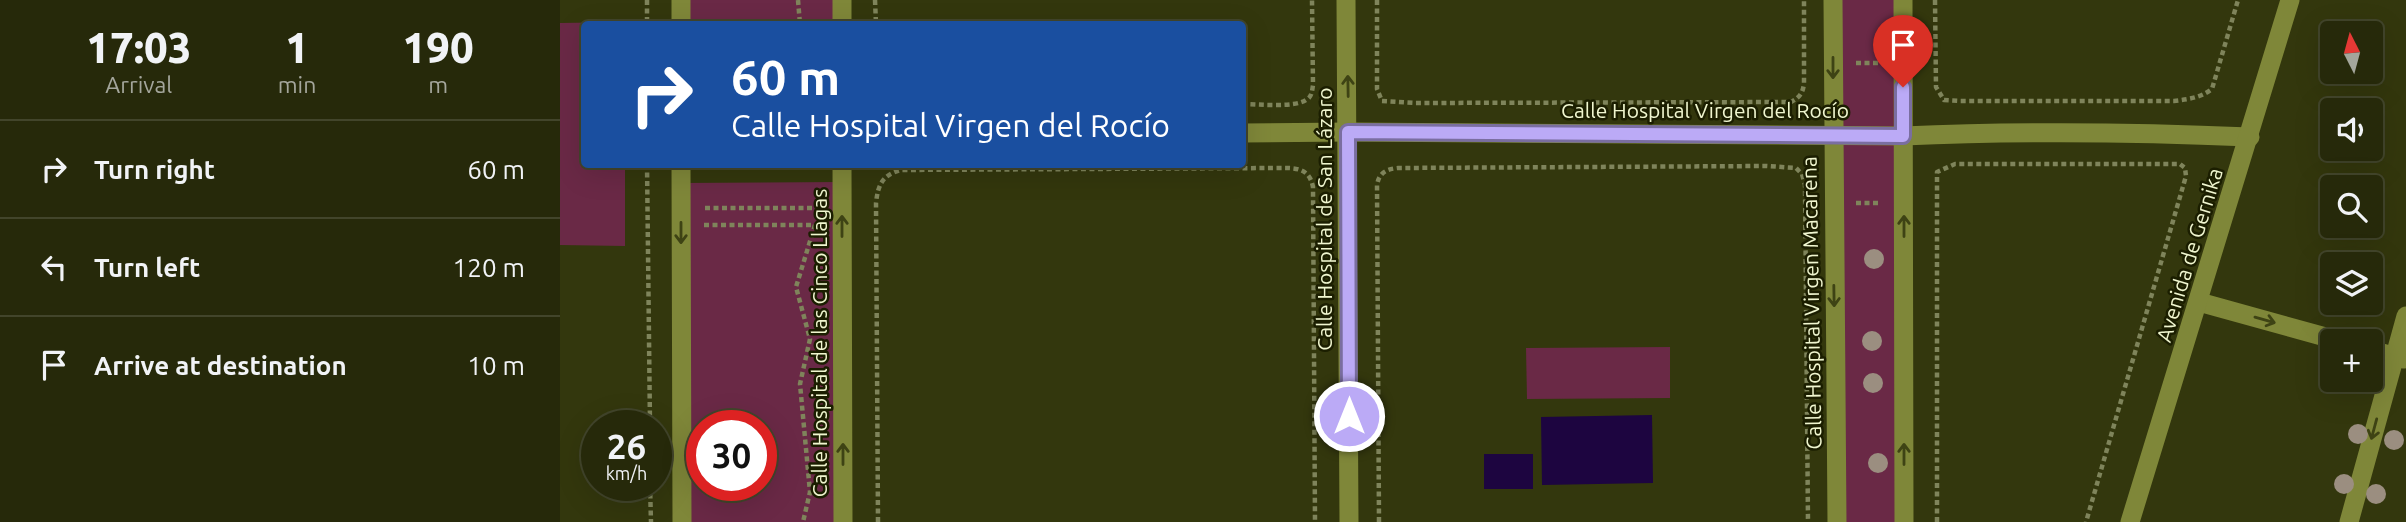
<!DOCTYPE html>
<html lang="en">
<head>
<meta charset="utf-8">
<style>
  body { margin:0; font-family:Ubuntu,sans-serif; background:#2e3113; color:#f1f3f6; height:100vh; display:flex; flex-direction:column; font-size:26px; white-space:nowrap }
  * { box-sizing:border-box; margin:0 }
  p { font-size:23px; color:#a4a69c }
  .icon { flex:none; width:38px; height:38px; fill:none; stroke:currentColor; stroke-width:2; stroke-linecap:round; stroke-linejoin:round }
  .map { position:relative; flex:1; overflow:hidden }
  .panel { display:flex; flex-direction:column; background:#26290a; width:560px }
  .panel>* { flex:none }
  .guide { position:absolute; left:21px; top:21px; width:665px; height:147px; border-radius:7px; box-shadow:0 7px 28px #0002,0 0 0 2px #42452b; background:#1a4fa0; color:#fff; overflow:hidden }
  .needle { width:46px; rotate:354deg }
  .tools { position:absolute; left:1760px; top:21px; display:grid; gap:14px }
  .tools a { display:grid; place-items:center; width:63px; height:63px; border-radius:7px; background:#26290a; box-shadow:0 7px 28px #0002,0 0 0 2px #42452b; font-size:35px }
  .speed { position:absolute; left:21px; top:410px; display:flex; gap:14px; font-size:35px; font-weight:700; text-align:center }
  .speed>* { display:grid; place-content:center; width:91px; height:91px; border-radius:50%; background:#26290a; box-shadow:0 7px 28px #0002,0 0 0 2px #42452b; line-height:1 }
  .speed small { font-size:18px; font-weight:400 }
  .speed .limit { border:10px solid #d22; background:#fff; color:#111 }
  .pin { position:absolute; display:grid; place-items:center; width:60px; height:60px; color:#fff; margin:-72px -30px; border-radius:50% 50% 50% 0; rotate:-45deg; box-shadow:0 0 7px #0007 }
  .pin .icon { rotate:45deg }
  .me { position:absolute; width:77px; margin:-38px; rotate:0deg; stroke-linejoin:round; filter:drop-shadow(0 0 5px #0008) }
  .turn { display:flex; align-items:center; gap:24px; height:147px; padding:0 35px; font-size:32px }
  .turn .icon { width:91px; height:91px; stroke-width:2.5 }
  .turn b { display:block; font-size:49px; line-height:60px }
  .eta { display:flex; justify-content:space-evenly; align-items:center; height:119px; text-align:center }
  .eta b { font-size:42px; font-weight:800; line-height:49px }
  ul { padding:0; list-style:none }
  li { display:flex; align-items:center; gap:21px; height:98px; padding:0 35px; border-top:2px solid #42452b }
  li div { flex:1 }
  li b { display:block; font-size:26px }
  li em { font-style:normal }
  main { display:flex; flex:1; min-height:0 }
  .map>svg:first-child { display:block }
  .green { fill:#6a2946; fill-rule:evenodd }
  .water { fill:#1d0540 }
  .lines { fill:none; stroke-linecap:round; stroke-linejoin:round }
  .path { stroke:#7f845b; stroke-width:4.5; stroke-dasharray:5 3.5; stroke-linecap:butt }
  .minor { stroke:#7f8739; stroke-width:19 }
  .tree { fill:#9b8e80 }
  .oneway { stroke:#3e4314 }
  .route-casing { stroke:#7a6ea0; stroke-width:18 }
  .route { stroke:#bbaaf6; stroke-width:12 }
  .labels { text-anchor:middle; stroke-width:5; stroke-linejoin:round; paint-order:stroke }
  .street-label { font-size:21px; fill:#f0f6cf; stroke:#1b1e00 }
</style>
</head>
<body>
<main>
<section class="panel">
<div class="eta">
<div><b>17:03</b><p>Arrival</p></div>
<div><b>1</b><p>min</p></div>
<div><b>190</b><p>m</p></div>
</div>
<ul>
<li><svg class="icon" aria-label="right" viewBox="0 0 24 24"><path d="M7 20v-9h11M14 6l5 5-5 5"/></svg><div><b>Turn right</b></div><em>60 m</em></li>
<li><svg class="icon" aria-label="left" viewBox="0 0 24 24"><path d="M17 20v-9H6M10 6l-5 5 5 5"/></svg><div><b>Turn left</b></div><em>120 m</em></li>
<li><svg class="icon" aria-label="arrive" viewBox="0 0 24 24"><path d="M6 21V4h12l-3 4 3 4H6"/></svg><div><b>Arrive at destination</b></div><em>10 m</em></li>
</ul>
</section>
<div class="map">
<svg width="1846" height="522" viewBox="0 0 1846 522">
  <rect width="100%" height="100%" fill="#33370d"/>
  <!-- green -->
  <g class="green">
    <rect x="121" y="0" width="161" height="24"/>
    <path d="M1273 0H1343L1344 522H1277Z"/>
    <path d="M65 22V24H24V164L65 165V246L0 245V23Z"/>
    <path d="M282 182 283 522H122L121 183ZM142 425H201V485H142Z"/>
    <path d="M1110 347V398L967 399 966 348Z"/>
  </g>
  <!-- water -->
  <g class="water">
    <path d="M1092 415 1093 483 982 485 981 417Z"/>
    <rect x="924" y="454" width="49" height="35"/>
  </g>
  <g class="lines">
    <!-- path -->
    <g class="path">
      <path d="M87 0V24"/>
      <path d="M238 0 240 24"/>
      <path d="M315 0 316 24"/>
      <path d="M817 0V89L822 101 855 103 1231 102C1240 97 1243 93 1244 83V0"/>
      <path d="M1375 0 1376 87 1384 100 1400 101H1614C1629 99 1640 98 1652 89L1678 0"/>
      <path d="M1296 63H1319"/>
      <path d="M682 104C698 104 734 108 746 100 752 97 752 91 753 85L752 0"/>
      <path d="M87 164 90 425"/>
      <path d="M1296 203H1319"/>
      <path d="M145 208H259"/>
      <path d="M144 225H255L236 287 250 339 240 384 250 492 243 522"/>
      <path d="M90 485 91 522"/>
      <path d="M318 522 316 203C318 185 322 175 341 170L715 168C733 168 749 166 753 187L755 522"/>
      <path d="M819 522 817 185C819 173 826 169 838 168L1207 166 1236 168 1242 174 1245 185 1248 522"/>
      <path d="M1377 522V172L1395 164H1620L1625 168 1626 176 1526 522"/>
    </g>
    <!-- minor -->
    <g class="minor">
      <path d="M121 0V24"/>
      <path d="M282 0V24"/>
      <path d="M786 0 789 522"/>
      <path d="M1273 0 1277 522"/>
      <path d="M1343 0 1344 522"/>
      <path d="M682 133 788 132 1343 136C1459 131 1575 132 1690 137"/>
      <path d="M121 164 122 522"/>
      <path d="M282 164 283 522"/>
      <path d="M1639 302 1780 341"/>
      <path d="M1811 350 1844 359"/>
      <path d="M1570 522 1730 0"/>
      <path d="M1789 522 1846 316"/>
    </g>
  </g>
  <!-- trees -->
  <g class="tree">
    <circle cx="1314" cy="259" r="10"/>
    <circle cx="1312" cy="341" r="10"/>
    <circle cx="1313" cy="383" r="10"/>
    <circle cx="1798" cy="434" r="10"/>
    <circle cx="1834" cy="440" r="10"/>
    <circle cx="1318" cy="463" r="10"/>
    <circle cx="1784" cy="484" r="10"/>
    <circle cx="1816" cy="494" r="10"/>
  </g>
  <!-- one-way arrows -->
  <defs><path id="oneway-shaft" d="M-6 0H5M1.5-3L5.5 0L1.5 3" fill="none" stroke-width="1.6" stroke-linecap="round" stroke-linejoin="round" transform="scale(1.75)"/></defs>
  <g class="oneway">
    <use href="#oneway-shaft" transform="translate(1273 68) rotate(90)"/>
    <use href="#oneway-shaft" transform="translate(788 86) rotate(-91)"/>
    <use href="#oneway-shaft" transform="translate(282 226) rotate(-90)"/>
    <use href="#oneway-shaft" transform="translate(1344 226) rotate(-90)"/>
    <use href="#oneway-shaft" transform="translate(121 233) rotate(90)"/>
    <use href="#oneway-shaft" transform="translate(1274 296) rotate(89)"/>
    <use href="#oneway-shaft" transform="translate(1705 320) rotate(16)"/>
    <use href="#oneway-shaft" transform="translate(1814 429) rotate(105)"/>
    <use href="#oneway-shaft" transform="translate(283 454) rotate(-90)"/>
    <use href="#oneway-shaft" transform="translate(1344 454) rotate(-90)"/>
  </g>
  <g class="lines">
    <defs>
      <path id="route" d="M789 416 788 132 1343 136V87"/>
    </defs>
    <!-- route casing -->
    <use href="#route" class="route-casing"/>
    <!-- route -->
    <use href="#route" class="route"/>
  </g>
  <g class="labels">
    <!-- street labels -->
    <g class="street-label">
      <text x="1145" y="118">Calle Hospital Virgen del Rocío</text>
      <text transform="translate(765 219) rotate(-90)" y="7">Calle Hospital de San Lázaro</text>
      <text transform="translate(1630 255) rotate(-73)" y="7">Avenida de Gernika</text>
      <text transform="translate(1252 303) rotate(-91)" y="7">Calle Hospital Virgen Macarena</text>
      <text transform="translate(260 343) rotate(-90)" y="7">Calle Hospital de las Cinco Llagas</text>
    </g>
  </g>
</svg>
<div class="tools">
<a><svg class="needle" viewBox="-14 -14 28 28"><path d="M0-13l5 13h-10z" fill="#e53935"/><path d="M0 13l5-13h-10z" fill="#a4a69c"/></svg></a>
<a><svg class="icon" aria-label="sound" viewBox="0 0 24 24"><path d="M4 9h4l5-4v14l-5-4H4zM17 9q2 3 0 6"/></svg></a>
<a><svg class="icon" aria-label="search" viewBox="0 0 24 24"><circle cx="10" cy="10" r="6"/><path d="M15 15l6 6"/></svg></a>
<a><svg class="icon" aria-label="layers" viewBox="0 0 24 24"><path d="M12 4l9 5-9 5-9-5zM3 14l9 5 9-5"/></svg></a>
<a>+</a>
</div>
<div class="speed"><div>26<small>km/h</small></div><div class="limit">30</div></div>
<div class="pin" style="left:1343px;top:87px;background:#d93025"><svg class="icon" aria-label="arrive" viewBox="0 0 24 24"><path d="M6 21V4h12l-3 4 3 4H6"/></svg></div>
<svg class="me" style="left:789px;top:416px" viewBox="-20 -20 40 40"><circle r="17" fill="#bbaaf6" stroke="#fff" stroke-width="3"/><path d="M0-11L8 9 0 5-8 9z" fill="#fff"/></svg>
<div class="guide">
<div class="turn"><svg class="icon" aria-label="right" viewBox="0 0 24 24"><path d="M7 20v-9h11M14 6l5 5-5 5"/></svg><div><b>60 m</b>Calle Hospital Virgen del Rocío</div></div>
</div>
</div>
</main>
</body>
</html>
